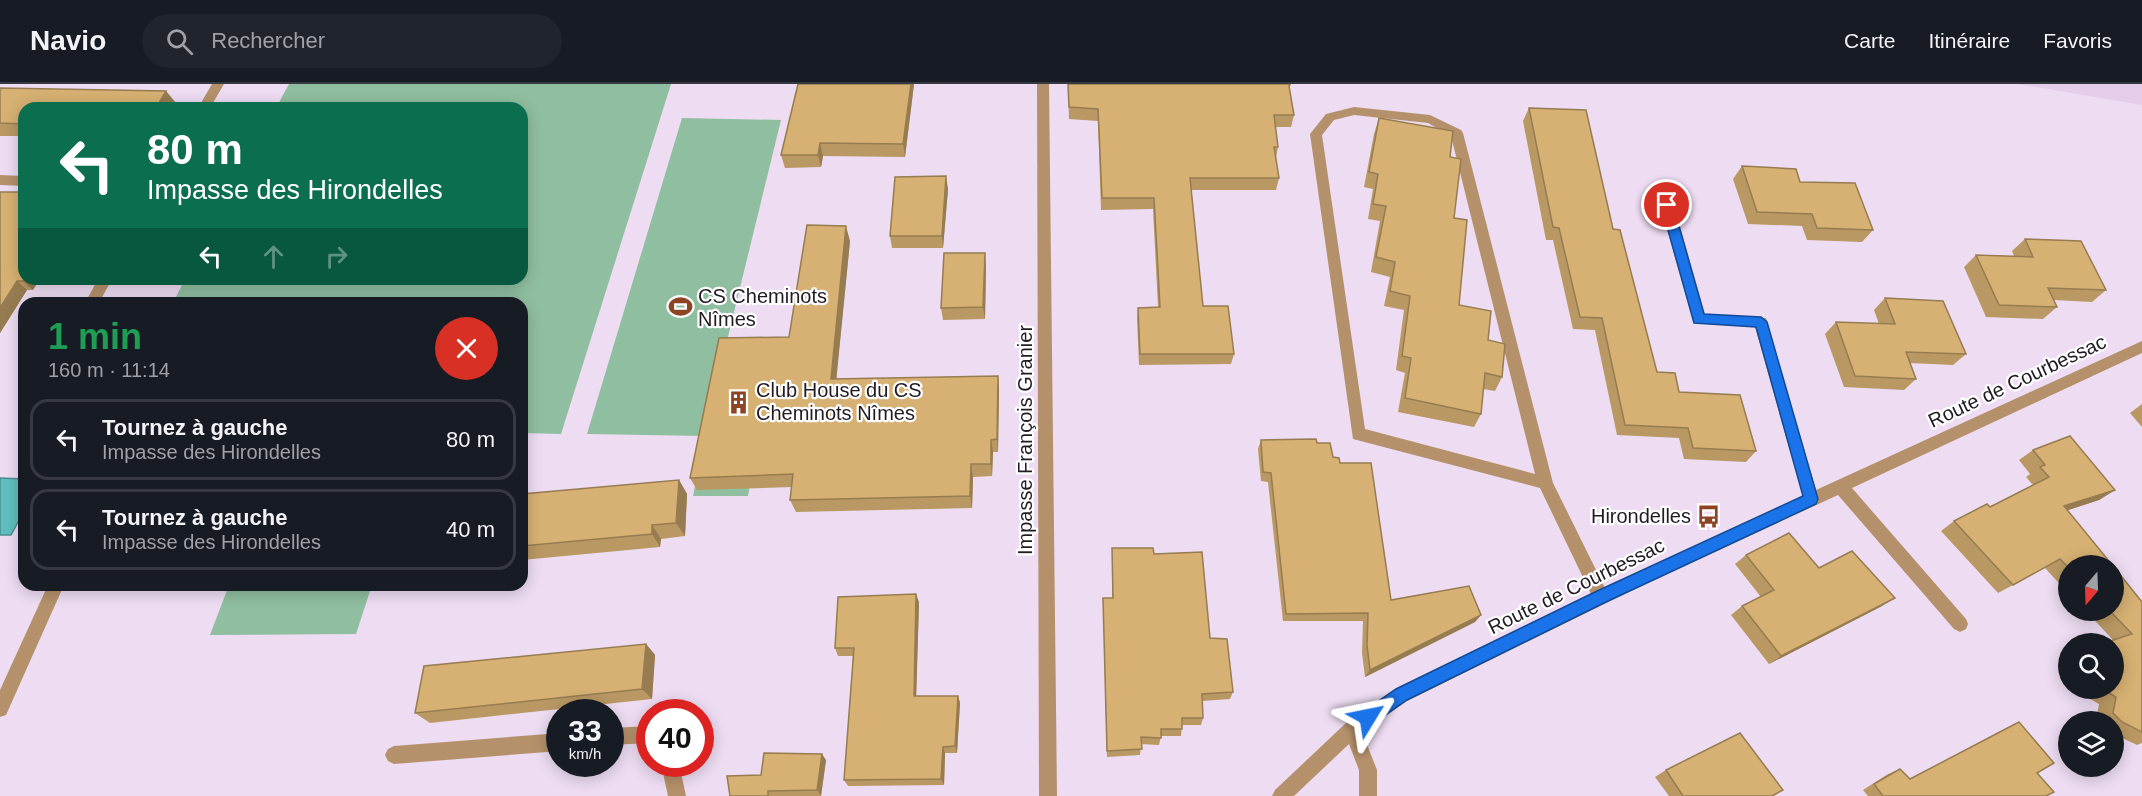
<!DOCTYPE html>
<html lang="fr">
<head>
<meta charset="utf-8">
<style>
  body { margin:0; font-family:Arial,sans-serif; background:#20242c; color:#f1f3f6; height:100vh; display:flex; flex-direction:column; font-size:22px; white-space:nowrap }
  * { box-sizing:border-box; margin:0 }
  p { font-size:20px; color:#9ea1a6 }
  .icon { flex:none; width:33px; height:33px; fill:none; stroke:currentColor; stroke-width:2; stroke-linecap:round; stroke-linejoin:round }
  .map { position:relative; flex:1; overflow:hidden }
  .drawer { position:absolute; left:18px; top:213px; width:510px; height:294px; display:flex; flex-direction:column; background:#171b24; border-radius:18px; box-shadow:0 3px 15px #0003 }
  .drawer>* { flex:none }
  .top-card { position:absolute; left:18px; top:18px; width:510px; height:183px; border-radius:18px; box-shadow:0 3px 15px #0003; background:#0b6e4f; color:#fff; overflow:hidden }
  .needle { width:39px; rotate:199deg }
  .fabs { position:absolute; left:2058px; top:471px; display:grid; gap:12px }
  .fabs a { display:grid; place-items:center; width:66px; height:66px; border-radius:50%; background:#171b24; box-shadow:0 3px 15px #0003; font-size:30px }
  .speed { position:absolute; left:546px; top:615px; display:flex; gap:12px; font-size:30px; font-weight:700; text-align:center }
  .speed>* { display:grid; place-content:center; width:78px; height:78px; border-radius:50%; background:#171b24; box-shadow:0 3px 15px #0003; line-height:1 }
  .speed small { font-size:15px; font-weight:400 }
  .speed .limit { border:9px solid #d22; background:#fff; color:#111 }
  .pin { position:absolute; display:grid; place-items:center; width:51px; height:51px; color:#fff; margin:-26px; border:3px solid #fff; border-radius:50%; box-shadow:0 2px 6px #0007 }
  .me { position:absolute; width:66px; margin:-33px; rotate:55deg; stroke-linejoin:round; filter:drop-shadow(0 0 4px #0008) }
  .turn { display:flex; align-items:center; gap:21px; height:126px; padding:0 30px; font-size:27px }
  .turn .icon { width:78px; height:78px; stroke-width:2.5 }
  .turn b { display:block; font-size:42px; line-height:51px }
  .lanes { display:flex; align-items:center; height:57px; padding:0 30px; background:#0003; justify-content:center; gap:30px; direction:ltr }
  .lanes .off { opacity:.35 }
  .round { display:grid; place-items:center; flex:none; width:63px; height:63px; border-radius:32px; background:#20242c }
  .overview { display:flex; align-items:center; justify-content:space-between; height:102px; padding:0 30px }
  h1 { font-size:36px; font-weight:700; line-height:45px; color:#1e9e55 }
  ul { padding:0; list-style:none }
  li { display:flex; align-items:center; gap:18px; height:81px; margin:0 12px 9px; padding:0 18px; border:3px solid #363941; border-radius:18px }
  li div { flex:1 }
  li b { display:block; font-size:22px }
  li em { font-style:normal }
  header { display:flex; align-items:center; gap:36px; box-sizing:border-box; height:84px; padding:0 30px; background:#171b24; border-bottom:2px solid #363941 }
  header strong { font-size:28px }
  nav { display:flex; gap:33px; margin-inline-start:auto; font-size:21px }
  .search { width:420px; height:54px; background:#20242c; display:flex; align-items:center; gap:15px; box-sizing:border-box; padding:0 21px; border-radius:33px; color:#9ea1a6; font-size:22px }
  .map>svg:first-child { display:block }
  .built { fill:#e3cde9 }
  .green { fill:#90bea0 }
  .water { fill:#5fbfbf; stroke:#4c8e90; stroke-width:1.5 }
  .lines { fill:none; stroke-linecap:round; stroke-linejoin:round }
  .minor { fill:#b5916b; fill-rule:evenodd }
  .wall { fill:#b99863 }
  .shaded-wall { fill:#967c50 }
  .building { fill:#d7b173; stroke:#967c50; stroke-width:1.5 }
  .route { fill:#1a73e8; stroke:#114b97; stroke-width:1.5 }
  .labels { text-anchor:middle; stroke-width:4.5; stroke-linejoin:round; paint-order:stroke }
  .poi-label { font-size:20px; fill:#211b23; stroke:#fff; text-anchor:start }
  .street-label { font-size:20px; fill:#211b23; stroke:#fff }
</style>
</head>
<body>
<header>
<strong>Navio</strong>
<div class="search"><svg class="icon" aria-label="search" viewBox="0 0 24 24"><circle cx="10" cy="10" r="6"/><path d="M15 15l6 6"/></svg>Rechercher</div>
<nav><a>Carte</a><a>Itinéraire</a><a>Favoris</a></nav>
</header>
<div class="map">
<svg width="2142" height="712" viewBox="0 0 2142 712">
  <rect width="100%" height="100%" fill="#eddcf2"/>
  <!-- built -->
  <path class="built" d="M2018 0H2142V21Z"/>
  <!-- green -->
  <g class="green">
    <path d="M289 0H671L561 350 522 349V219H173L185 195H522V24H276Z"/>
    <path d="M682 34 781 36 725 265H774L748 412H693L705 352 587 350Z"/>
    <path d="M229 501H372L356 550 210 551Z"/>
  </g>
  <!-- water -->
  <path class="water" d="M0 394 24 395V427L11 451H0Z"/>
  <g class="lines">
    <!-- minor -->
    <g class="minor">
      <path d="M212 0H224L210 24H198Z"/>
      <path d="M1037 0H1049L1057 712H1039Z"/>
      <path d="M1354 23 1430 31 1461 46 1463 49 1553 399 1605 504 1803 412 1755 243 1694 239 1660 121 1662 117H1672L1674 121 1705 230 1766 234 1816 406 2142 257V269L1852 404 1966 535 1968 540 1966 545 1960 548 1954 545 1838 411 1643 501 1407 617 1362 648 1377 686V712H1359V686L1349 660 1294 712H1272L1275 706 1346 639 1395 605 1591 510 1540 404 1353 355 1310 50 1326 30ZM1354 31 1428 39 1451 52 1535 390 1365 345 1322 51 1334 36Z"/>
      <path d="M0 91 24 92V102L0 101Z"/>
      <path d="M98 195H112L99 219H85Z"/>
      <path d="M48 501H64L6 631 0 633V606Z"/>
      <path d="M650 642V659L610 661V644Z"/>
      <path d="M560 649V667L394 680 388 677 385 671 388 665 394 662Z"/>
      <path d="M661 680H679L686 712H668Z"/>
    </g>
  </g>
  <!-- wall -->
  <g class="wall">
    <path d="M798 0H914L905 73 823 72 821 83 785 84 781 71Z"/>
    <path d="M1068 0H1291L1289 5 1294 31 1291 43H1275L1278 63 1276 74 1279 94 1276 106H1191L1203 222 1234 270 1231 280 1139 281 1137 234 1138 224 1158 223 1153 125 1101 126 1098 37 1069 35Z"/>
    <path d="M0 4 177 20 24 24V52H0Z"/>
    <path d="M1529 24 1613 145 1657 288 1679 308 1756 367 1746 378 1684 375 1679 354 1617 351 1595 246 1573 245 1553 156H1546L1523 37Z"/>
    <path d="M1379 34 1450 73 1459 221 1488 256 1502 293 1495 307 1483 305 1481 330 1474 343 1398 328 1405 289 1396 286 1404 226 1384 222 1390 193 1371 188 1380 137 1368 135 1373 105 1364 103 1374 50Z"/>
    <path d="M1742 82 1800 98 1873 146 1862 158 1807 156 1802 142 1748 140 1733 95Z"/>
    <path d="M948 105 943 164H892L890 152Z"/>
    <path d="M0 108 33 206H27L0 249Z"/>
    <path d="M2025 155 2106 206 2092 218 2054 216 2057 223 2043 235 1986 233 1964 183 1976 171 2014 172 2012 167Z"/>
    <path d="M850 157 836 295 998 292 999 305 998 368H993L992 392 973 393 972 424 796 428 790 416 792 403 697 406 690 394 789 253Z"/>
    <path d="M986 181 985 235 943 236 941 224Z"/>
    <path d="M1885 214 1966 270 1953 281 1910 279 1916 295 1904 306 1844 303 1825 250 1836 238 1879 240 1874 226Z"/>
    <path d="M2142 320V343L2130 329Z"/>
    <path d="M1261 356 1317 359 1340 379 1391 516 1481 531 1475 538 1365 593 1362 569 1363 537H1283L1268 398 1261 397 1258 365Z"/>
    <path d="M2033 366 2115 406 2099 416 2068 426V509L2045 484 1998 509 1941 447 1954 437 1990 423 2033 401 2026 393 2030 390 2019 376Z"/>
    <path d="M679 396 687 410 685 452 661 455 660 463 522 476V410Z"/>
    <path d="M1112 464 1154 470 1210 554 1233 608 1230 615 1202 617 1203 634 1201 641H1182L1181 652H1161L1159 661 1141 660 1140 671 1107 673 1103 523V514H1112Z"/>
    <path d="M1746 471 1819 484 1882 522 1769 580 1731 531 1742 522 1761 513 1735 480Z"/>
    <path d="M919 518 916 612H958L960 619 957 669H945L944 701 848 702 844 696 853 572H838L835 564Z"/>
    <path d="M2142 518V659L2137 661 2114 650V638H2097L2096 636 2099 620 2076 607 2074 604H2114L2113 556 2085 526H2114Z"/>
    <path d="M646 560 655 571 652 615 430 639 415 629Z"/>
    <path d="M2019 638 2046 712H1868L1863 706 1888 690 1900 685 1910 695 2006 644Z"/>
    <path d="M826 676 821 712H730Z"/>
    <path d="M1666 686 1772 712H1669L1655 693Z"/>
  </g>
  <!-- shaded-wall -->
  <g class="shaded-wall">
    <path d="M911 0H914L905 73 903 60Z"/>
    <path d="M166 7 177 20 174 24H156Z"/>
    <path d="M820 59 823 72 821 83 818 71Z"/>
    <path d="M946 92 948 105 943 164 942 152Z"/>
    <path d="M846 142 850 157 835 309 831 295Z"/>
    <path d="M985 169 986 181 985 235 983 223Z"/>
    <path d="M24 195H40L33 206 23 197Z"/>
    <path d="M17 197 27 206 0 249V224Z"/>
    <path d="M998 292 999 305 998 368 997 355Z"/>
    <path d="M991 356 993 368 992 392 991 380Z"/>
    <path d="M971 380 973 393 972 424 970 412Z"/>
    <path d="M679 396 687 410 685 452 676 439Z"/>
    <path d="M2115 406 2099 416 2050 432 2064 422Z"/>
    <path d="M652 441 661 455 660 463 652 450Z"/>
    <path d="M916 510 919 518 916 619 914 612Z"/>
    <path d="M1895 514 1882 522 1769 580 1781 572Z"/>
    <path d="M1481 531 1475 538 1365 593 1370 586Z"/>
    <path d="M646 560 655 571 652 615 642 605Z"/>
    <path d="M958 612 960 619 957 669 955 662Z"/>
    <path d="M943 663 945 669 944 701 941 695Z"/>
    <path d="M822 670 826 676 821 712 817 706Z"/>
  </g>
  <!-- building -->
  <g class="building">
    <path d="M798 0H911L903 60 820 59 818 71H781Z"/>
    <path d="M1068 0H1290L1289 2 1294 31H1274L1278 63H1274L1279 94H1190L1203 222H1228L1234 270H1140L1138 224 1160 223 1154 114H1102L1098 25 1069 23Z"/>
    <path d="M0 4 166 7 156 24H24V40L0 39Z"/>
    <path d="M1529 24 1586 26 1613 145 1620 146 1657 288 1675 289 1679 308 1740 311 1756 367 1693 364 1688 344 1625 341 1602 234 1580 233 1559 144 1553 143Z"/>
    <path d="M1379 34 1453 47 1450 73 1461 75 1454 134 1467 136 1459 221 1491 227 1488 256 1505 260 1502 293 1485 289 1481 330 1405 314 1411 274 1402 272 1410 212 1390 207 1395 178 1376 173 1386 122 1373 120 1378 90 1369 88Z"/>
    <path d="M1742 82 1796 85 1800 98 1855 99 1873 146 1817 144 1812 130 1757 128Z"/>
    <path d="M946 92 942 152H890L895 93Z"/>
    <path d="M0 108H24V195L23 197H17L0 224Z"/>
    <path d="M807 141 846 142 831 295 998 292 997 355 991 356V380H971L970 412 790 416 793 390 690 394 719 254 789 253Z"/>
    <path d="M2025 155 2081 157 2106 206 2048 204 2057 223 1999 221 1976 171 2033 173Z"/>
    <path d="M944 169H985L983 223 941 224Z"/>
    <path d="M1885 214 1943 217 1966 270 1906 268 1916 295 1855 292 1836 238 1895 240Z"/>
    <path d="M2070 352 2115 406 2064 422 2113 482H2068V483L2060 475 2013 501 1954 437 1987 420 1990 423 2049 393 2040 383 2045 381 2033 366Z"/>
    <path d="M1316 355 1317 359H1330L1333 373 1339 374 1340 379H1371L1391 516 1469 502 1481 531 1370 586 1367 561 1368 529 1286 530 1271 389 1263 388 1261 356Z"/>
    <path d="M679 396 676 439 652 441V450L522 462V410Z"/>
    <path d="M1789 449 1819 484 1852 467 1895 514 1781 572 1742 522 1774 506 1746 471Z"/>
    <path d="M1112 464H1153L1154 470 1202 468 1210 554 1227 555 1233 608 1202 610 1203 634H1182V645H1161V654L1141 653 1142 665 1107 667 1103 514H1113Z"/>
    <path d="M2114 483 2142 518V648L2122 638 2113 629 2116 613 2101 604H2114V560H2101L2132 550 2109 526H2114Z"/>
    <path d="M916 510 914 612H958L955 662 943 663 941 695 844 696 854 564H835L838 513Z"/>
    <path d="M646 560 642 605 415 629 424 582Z"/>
    <path d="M2019 638 2054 679 2037 689 2054 708 2046 712H1883L1874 700 1900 685 1910 695Z"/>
    <path d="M1740 649 1783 706 1772 712H1683L1666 686Z"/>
    <path d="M764 669 822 670 817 706 768 707V712H730L727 692 761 691Z"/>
  </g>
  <!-- route -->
  <path class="route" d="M1667 116 1673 121 1704 230 1761 233 1767 238 1818 415 1816 420 1606 518 1407 616 1374 639 1368 641 1363 639 1361 633 1363 628 1396 605 1595 508 1803 412 1756 243 1694 239 1661 121Z"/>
  <!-- icons -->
  <defs>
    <symbol id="stadium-bare" viewBox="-9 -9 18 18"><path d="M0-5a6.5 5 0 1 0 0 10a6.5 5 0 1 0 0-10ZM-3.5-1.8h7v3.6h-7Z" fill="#8d4425" stroke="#fff" stroke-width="2.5" paint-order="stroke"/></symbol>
    <symbol id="building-bare" viewBox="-9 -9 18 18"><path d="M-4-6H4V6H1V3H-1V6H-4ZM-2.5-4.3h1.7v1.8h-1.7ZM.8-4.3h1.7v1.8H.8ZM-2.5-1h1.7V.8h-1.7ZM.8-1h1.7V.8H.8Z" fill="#8d4425" stroke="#fff" stroke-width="2.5" paint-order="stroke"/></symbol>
    <symbol id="bus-bare" viewBox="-9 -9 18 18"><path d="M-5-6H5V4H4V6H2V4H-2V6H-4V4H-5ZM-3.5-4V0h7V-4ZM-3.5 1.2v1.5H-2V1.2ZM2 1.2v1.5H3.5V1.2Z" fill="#8d4425" stroke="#fff" stroke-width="2.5" paint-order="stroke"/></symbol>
  </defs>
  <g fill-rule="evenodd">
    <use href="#stadium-bare" x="664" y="206" width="33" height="33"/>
    <use href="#building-bare" x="722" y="302" width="33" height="33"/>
    <use href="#bus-bare" x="1692" y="416" width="33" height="33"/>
  </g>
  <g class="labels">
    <!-- poi labels -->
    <g class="poi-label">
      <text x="698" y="219">CS Cheminots<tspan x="698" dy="23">Nîmes</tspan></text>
      <text x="756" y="313">Club House du CS<tspan x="756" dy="23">Cheminots Nîmes</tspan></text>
      <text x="1691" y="439" text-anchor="end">Hirondelles</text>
    </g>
    <!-- street labels -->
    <g class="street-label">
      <text transform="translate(2017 297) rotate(-25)" y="7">Route de Courbessac</text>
      <text transform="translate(1025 356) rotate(-90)" y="7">Impasse François Granier</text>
      <text transform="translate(1576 502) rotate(-26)" y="7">Route de Courbessac</text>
    </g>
  </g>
</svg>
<div class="fabs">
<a><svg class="needle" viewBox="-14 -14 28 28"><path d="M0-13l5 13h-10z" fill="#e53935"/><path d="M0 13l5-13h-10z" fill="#9ea1a6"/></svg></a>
<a><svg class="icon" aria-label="search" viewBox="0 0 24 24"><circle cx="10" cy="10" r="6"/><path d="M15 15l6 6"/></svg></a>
<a><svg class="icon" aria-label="layers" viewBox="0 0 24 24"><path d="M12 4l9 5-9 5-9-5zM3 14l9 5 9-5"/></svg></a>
</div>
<div class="speed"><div>33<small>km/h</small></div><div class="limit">40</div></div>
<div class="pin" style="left:1667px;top:121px;background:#d93025"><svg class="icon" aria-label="arrive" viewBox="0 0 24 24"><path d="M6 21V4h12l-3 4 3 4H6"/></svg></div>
<svg class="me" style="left:1368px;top:633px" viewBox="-20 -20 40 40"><path d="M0-17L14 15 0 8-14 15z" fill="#1a73e8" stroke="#fff" stroke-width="4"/></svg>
<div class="top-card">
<div class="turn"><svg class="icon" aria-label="left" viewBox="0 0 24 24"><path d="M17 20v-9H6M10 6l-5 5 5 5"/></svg><div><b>80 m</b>Impasse des Hirondelles</div></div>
<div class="lanes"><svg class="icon" aria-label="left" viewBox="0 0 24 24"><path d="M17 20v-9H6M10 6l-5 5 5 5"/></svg><svg class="icon off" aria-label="ahead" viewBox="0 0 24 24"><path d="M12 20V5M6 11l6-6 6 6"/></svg><svg class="icon off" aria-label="right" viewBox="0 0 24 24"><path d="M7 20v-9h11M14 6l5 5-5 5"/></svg></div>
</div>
<section class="drawer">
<div class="overview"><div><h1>1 min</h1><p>160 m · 11:14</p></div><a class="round" style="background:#d93025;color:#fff"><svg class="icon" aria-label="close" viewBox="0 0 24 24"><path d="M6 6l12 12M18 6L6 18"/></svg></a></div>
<ul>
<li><svg class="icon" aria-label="left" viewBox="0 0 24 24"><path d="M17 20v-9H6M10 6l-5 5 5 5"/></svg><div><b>Tournez à gauche</b><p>Impasse des Hirondelles</p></div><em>80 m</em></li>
<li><svg class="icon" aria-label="left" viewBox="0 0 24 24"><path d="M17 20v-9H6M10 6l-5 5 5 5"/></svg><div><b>Tournez à gauche</b><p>Impasse des Hirondelles</p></div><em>40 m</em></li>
</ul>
</section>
</div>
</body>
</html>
